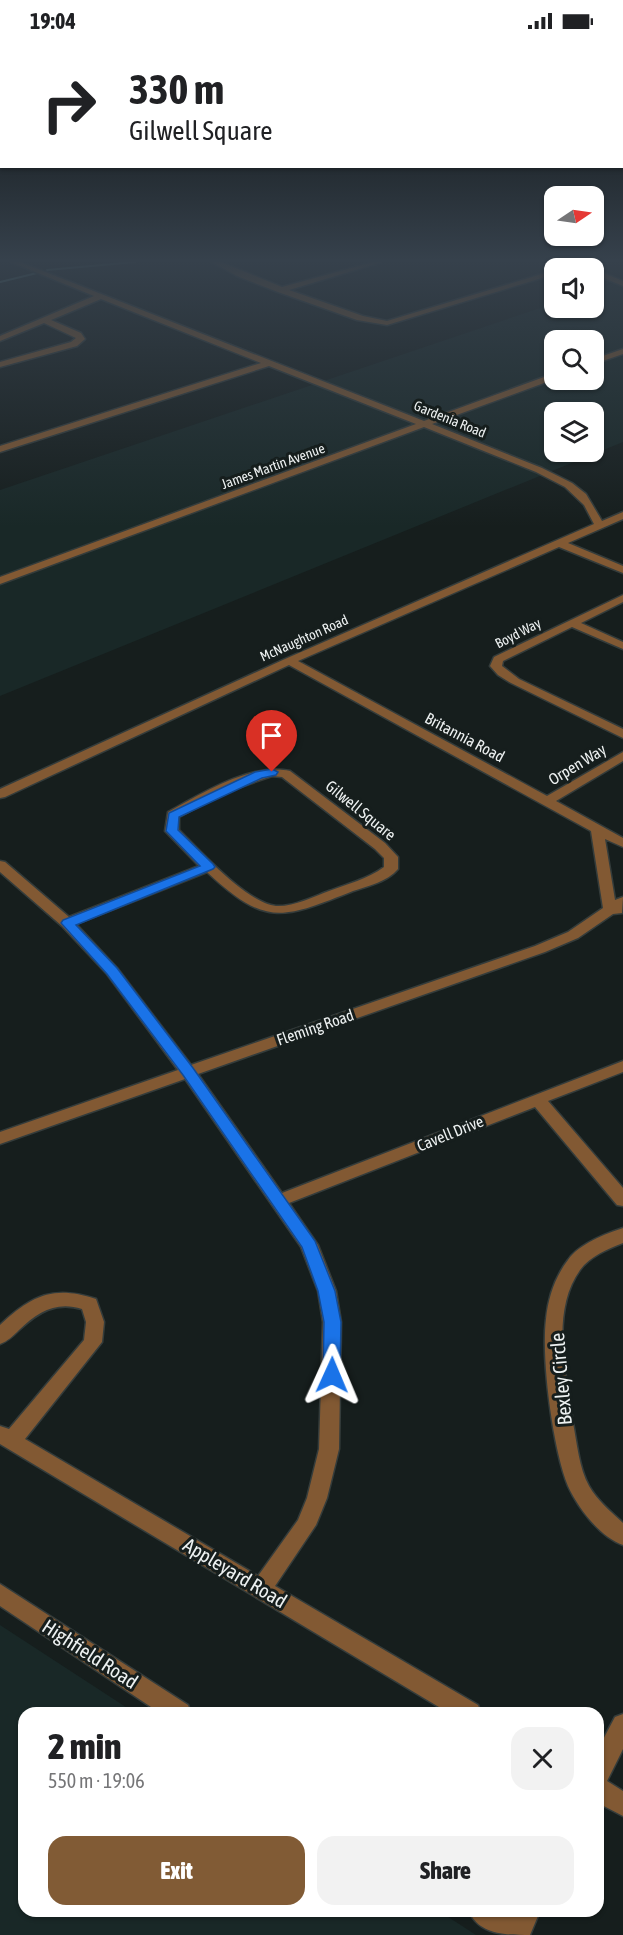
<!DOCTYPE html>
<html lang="en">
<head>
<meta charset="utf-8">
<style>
  body { margin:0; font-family:"Asap Condensed",sans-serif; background:#f2f2f2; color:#202124; height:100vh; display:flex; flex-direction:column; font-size:22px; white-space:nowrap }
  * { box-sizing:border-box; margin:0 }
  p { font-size:20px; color:#757577 }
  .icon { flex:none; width:33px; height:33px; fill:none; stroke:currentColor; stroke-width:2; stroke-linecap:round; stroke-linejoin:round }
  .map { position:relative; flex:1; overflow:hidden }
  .drawer { position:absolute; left:18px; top:1665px; width:586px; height:210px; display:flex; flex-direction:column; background:#fff; border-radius:18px; box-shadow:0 2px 4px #0004 }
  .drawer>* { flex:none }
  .hud { position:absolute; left:0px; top:0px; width:624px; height:126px; box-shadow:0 2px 4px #0004; background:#fff; color:#202124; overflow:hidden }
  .needle { width:39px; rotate:77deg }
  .fabs { position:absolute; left:544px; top:144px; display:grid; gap:12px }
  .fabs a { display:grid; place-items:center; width:60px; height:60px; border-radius:12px; background:#fff; box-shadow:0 2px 4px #0004; font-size:30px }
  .pin { position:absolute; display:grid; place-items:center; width:51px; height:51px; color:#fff; margin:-62px -26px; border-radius:50% 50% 50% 0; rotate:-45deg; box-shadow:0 0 6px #0007 }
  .pin .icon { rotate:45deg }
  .me { position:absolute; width:66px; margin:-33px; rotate:1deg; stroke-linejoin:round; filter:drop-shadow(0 0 4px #0008) }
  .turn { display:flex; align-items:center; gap:21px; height:126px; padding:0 30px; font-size:27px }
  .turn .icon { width:78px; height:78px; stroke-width:2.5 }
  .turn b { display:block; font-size:42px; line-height:51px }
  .round { display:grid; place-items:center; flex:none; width:63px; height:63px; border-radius:18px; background:#f2f2f2 }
  .summary { display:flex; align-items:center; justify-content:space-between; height:102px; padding:0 30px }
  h1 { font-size:36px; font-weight:800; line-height:45px }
  .cta { display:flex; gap:12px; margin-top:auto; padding:12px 30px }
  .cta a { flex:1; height:69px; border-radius:18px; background:#815b35; color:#fff; font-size:24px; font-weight:800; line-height:69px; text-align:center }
  .cta a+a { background:#f2f2f2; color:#202124 }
  .status { display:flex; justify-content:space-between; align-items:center; height:42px; padding:0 30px; background:#fff; direction:ltr }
  .status svg { height:16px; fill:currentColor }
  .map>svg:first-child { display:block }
  .built { fill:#192827; fill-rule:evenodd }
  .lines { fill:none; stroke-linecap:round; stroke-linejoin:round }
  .stream { stroke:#61908e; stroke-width:2 }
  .minor-casing { stroke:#343c3b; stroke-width:3 }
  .minor { fill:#825933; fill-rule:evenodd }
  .route { fill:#1a73e8; stroke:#114b97; stroke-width:1.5 }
  .labels { text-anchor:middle; stroke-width:6; stroke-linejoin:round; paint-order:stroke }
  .far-street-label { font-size:14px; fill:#edf1f1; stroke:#161e1d }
  .street-label { font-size:16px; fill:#edf1f1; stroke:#161e1d }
  .near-street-label { font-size:20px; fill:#edf1f1; stroke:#161e1d }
</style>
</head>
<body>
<div class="status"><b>19:04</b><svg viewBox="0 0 49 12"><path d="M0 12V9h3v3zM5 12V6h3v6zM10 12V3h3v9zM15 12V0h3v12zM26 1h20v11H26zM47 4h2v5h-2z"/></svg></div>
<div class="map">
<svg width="623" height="1893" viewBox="0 0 623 1893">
  <rect width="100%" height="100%" fill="#161e1d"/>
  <!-- built -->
  <g class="built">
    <path d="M623 238V400L0 654V448L555 261V266H594V248ZM555 298H594V338H555ZM555 370H594V410H555Z"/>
    <path d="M0 1583 135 1671H24V1869H439L476 1893H0Z"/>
  </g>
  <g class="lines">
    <!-- stream -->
    <g class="stream">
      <path d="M47 228 135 220"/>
      <path d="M0 240 37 231"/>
    </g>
    <defs>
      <g id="minor">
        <path d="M11 220H20L424 379 555 331V337L432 382 542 426 572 441 586 452 602 479 623 470V477L568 501 623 524V531L559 505 298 619 547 754 623 710V719L556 759 623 796V805L605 797 615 858 623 855 622 871 613 872 578 896 545 910 198 1032 282 1151 623 1019V1030L548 1059 623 1146V1164L617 1163 535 1065 289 1161 318 1203 336 1249 341 1280 339 1407 327 1456 316 1483 275 1544 478 1663 481 1671H449L0 1402V1384L9 1387 84 1298 86 1280 82 1267C56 1259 38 1270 19 1288 13 1294 8 1299 0 1302V1283C32 1253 54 1243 96 1257L104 1280 102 1300 25 1397 258 1534 298 1478 307 1456 319 1407 323 1280 318 1249 301 1205 185 1037 0 1102V1090L178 1028 107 932 62 884 0 830V819L5 820 69 875 199 824 165 789 168 770C201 752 252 720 290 729L385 801 398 815V827C387 840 368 844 353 849 282 877 266 885 207 830L76 882 117 926 191 1023 535 904 568 890 603 866 591 789 289 623 5 755 0 756V747L285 617 594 482 584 463 565 445 536 430 424 385 0 542V535L416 382 269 324 0 410V404L261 321 101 257 51 278 81 291 85 297 77 304 0 325V320L71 300 76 296 44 281 0 299V294L94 254ZM272 734 282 735 375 807 384 816V825C368 837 347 842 329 849 313 855 293 865 276 864 247 861 200 809 179 788V775L226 750Z"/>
        <path d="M212 220H221L282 245 373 220H382L289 248 363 274 387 279 555 228V232L387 283 357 278 278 250 237 234Z"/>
        <path d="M571 220H580L593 226H584Z"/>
        <path d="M594 227 623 239V244L594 232Z"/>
        <path d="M623 307V312L594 322V317Z"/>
        <path d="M623 553V560L581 581 623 600V607L572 585 503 619 502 624 519 637 623 687V696L511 641 498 633 490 624 494 615Z"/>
        <path d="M623 1186V1201C608 1207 590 1214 580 1228 550 1270 566 1334 573 1381 577 1401 579 1426 589 1444 597 1458 611 1470 623 1481V1503C600 1495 578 1466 568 1444 553 1407 541 1317 546 1277 548 1256 555 1235 568 1218 579 1202 605 1192 623 1186Z"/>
        <path d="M0 1542 188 1663 191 1671H160L0 1564Z"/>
        <path d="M623 1672V1707L607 1739 623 1749V1774L598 1761V1707L615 1675Z"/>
        <path d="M469 1869H503L512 1875 515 1869H540L530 1893C506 1893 479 1893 469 1869Z"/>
      </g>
    </defs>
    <!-- minor casing -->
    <use href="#minor" class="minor-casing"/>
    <!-- minor -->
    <use href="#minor" class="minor"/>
  </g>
  <!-- sky -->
  <linearGradient id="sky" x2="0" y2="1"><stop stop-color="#0c1010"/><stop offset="0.45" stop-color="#36414c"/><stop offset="1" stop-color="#36414c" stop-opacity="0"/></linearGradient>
  <rect width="623" height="485" fill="url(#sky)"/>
  <!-- route -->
  <path class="route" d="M272 727 278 730 276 733 262 736 179 775 178 788 213 822 215 825 213 827 76 883 117 926 193 1026 315 1199 335 1249 341 1280 340 1333 338 1338 332 1340 325 1338 323 1333 324 1280 318 1249 302 1205 183 1033 107 932 61 881 63 878 200 824 166 789 169 771 255 730Z"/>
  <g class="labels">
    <!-- far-street labels -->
    <g class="far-street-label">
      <text transform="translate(450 377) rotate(22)" y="5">Gardenia Road</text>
      <text transform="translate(273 424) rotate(-20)" y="5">James Martin Avenue</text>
      <text transform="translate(518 591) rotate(-27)" y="5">Boyd Way</text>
      <text transform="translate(304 596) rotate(-24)" y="5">McNaughton Road</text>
    </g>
    <!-- street labels -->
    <g class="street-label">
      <text transform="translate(465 695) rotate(28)" y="6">Britannia Road</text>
      <text transform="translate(577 722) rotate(-31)" y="6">Orpen Way</text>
      <text transform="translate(361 768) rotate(39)" y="6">Gilwell Square</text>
      <text transform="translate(315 985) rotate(-19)" y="6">Fleming Road</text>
      <text transform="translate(450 1091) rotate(-22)" y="6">Cavell Drive</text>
    </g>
    <!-- near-street labels -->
    <g class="near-street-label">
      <text transform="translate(561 1337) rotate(-95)" y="7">Bexley Circle</text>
      <text transform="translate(235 1531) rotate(31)" y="7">Appleyard Road</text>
      <text transform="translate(90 1612) rotate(33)" y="7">Highfield Road</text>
    </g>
  </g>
</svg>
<div class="fabs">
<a><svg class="needle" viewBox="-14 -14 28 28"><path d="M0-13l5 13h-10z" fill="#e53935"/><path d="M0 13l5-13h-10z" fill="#757577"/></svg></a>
<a><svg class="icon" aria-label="sound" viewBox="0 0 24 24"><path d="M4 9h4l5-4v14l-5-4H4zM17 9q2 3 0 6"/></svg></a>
<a><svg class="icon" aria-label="search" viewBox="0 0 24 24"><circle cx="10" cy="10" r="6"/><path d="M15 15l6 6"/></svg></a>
<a><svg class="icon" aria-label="layers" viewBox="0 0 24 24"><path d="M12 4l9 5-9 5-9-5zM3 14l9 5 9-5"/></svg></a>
</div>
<div class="pin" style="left:272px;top:730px;background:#d93025"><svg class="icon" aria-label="arrive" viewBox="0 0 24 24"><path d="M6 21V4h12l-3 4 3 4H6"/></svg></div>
<svg class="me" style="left:332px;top:1333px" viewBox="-20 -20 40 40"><path d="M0-17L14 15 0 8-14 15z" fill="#1a73e8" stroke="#fff" stroke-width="4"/></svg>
<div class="hud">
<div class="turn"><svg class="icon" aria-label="right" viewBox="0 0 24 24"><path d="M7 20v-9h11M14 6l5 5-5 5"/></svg><div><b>330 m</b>Gilwell Square</div></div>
</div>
<section class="drawer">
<div class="summary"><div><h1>2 min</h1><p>550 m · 19:06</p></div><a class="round"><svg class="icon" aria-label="close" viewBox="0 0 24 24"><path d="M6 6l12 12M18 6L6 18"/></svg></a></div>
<div class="cta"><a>Exit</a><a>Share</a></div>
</section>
</div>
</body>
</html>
